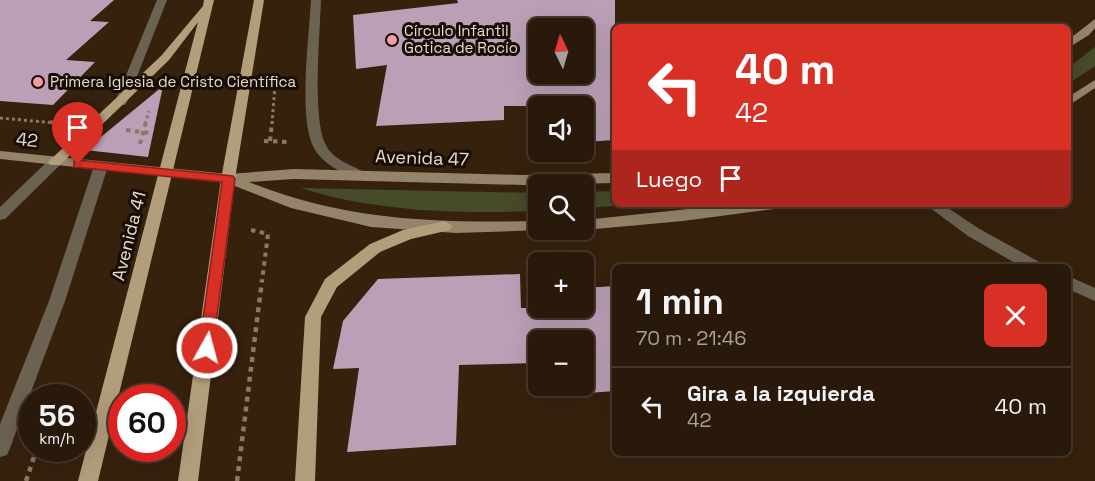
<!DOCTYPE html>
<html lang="es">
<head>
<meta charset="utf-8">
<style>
  body { margin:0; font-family:"Space Grotesk",sans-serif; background:#342618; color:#f1f3f6; height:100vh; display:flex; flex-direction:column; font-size:22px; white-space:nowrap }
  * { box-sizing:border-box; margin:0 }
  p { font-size:20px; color:#a5a09c }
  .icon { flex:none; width:33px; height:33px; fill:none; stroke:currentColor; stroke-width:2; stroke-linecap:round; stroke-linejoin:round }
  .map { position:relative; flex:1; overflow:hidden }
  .panel { position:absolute; left:612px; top:264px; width:459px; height:192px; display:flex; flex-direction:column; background:#28190a; border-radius:9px; box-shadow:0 6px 24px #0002,0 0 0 2px #44382b }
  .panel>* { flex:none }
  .guide { position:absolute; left:612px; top:24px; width:459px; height:183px; border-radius:9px; box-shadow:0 6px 24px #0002,0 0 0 2px #44382b; background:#d93025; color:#fff; overflow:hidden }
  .needle { width:39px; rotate:355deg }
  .buttons { position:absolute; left:528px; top:18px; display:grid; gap:12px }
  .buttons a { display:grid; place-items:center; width:66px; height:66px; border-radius:9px; background:#28190a; box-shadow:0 6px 24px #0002,0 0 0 2px #44382b; font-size:30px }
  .speed { position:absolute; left:18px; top:384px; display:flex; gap:12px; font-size:30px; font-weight:700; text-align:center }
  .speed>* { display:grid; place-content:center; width:78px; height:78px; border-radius:50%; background:#28190a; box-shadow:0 6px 24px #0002,0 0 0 2px #44382b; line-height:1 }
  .speed small { font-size:15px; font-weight:400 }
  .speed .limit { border:9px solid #d22; background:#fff; color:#111 }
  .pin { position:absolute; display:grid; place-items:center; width:51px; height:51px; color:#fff; margin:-62px -26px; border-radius:50% 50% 50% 0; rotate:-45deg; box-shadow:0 0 6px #0007 }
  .pin .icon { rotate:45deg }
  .me { position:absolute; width:66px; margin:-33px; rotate:7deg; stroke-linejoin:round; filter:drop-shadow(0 0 4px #0008) }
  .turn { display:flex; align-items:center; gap:21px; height:126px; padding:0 24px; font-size:27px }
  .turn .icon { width:78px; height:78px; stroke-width:2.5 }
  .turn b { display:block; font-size:42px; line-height:51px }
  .then { display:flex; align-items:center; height:57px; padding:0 24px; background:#0003; gap:12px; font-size:22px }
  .round { display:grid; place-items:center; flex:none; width:63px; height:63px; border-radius:9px; background:#342618 }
  .overview { display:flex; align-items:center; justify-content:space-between; height:102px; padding:0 24px }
  h1 { font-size:36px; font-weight:700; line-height:45px }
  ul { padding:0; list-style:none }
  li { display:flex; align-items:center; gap:18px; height:78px; padding:0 24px; border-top:2px solid #44382b }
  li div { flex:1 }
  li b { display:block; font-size:22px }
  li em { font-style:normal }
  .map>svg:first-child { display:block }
  .green { fill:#464b29 }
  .building { fill:#bb9fb6; fill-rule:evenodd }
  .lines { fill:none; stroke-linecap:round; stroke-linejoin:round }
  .path-far2 { stroke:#8a7868; stroke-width:3; stroke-dasharray:3 3; stroke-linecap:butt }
  .path-far1 { stroke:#8a7868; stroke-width:4; stroke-dasharray:4.5 4.5; stroke-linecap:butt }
  .path { stroke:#8a7868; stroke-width:4.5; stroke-dasharray:5 5; stroke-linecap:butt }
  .service { fill:#6c6252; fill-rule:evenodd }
  .minor { fill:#6c6252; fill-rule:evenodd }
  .secondary { fill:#94846a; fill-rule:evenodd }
  .primary { fill:#b39e7c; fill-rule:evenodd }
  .route { fill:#d93025; stroke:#8d1f18; stroke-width:1.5 }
  .poi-dot { fill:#f49aa5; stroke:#160d05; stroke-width:2 }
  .labels { text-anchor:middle; stroke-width:6; stroke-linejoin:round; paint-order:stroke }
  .far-poi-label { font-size:15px; fill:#e9dbcf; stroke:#160d05; text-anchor:start }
  .street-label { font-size:18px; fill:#e9dbcf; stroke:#160d05 }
</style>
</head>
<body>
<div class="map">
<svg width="1095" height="481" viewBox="0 0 1095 481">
  <rect width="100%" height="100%" fill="#36210d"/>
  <!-- green -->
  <g class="green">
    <path d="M1095 47V66L1068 84V68Z"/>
    <path d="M301 188 538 193V211C461 214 375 212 301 188Z"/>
    <path d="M615 191V204H648L584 208V192Z"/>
  </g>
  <!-- building -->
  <g class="building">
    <path d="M0 0H114L90 21 109 22 66 60 95 62 53 105 0 101Z"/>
    <path d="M457 0H615V140L584 142V106H504V120L376 126 387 65 356 69 353 15 458 3ZM538 28H584V74H538Z"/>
    <path d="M163 86 148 157 85 150Z"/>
    <path d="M520 274 521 308H584V288L615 286V391L574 394 573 386H584V340H538V363L459 365 456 445 347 452 359 368 333 369 343 321 378 279Z"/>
  </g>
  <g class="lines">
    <!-- path-far2 -->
    <g class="path-far2">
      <path d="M0 118 56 123"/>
      <path d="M145 124 149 111"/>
      <path d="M272 124 275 85"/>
    </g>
    <!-- path-far1 -->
    <g class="path-far1">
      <path d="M50 122 56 123"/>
      <path d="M126 130 149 133"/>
      <path d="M264 141 289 142"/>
      <path d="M270 141 272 122"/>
      <path d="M140 144 146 122"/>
      <path d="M251 230 268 234 262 281"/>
    </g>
    <!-- path -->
    <g class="path">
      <path d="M26 481 37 448"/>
      <path d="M237 481 262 280"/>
    </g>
    <!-- service -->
    <g class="service">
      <path d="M157 0H167L127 102 125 105H117L115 102Z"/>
      <path d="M311 0H321C320 33 312 119 326 145 332 159 351 165 364 172L366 175 364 178C355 181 346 174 338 170 327 164 317 156 312 144 299 111 309 37 311 0Z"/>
      <path d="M101 162 108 166 65 301 10 448 7 455 0 457V424L49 301 94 166Z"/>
    </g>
    <!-- minor -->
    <g class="minor">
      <path d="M55 158 60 159 62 162 60 165 5 219 0 220V207L50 159Z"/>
      <path d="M925 204H942L978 228 1041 263 1043 267H1022L968 236Z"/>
      <path d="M1068 276 1095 288V301L1068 289Z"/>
    </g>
    <!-- secondary -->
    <g class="secondary">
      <path d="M1095 19V28L1089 35 1068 48V40Z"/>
      <path d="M1095 80V88L1068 106V97Z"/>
      <path d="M0 151 228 174 294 169 523 175 615 173V183L523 185 294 179 249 182C345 221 436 223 538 221V230H543L456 233 371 227 291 208 227 183 0 159Z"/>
      <path d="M736 204H781L774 209 683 221 584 230H581H584V220Z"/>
    </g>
    <!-- primary -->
    <g class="primary">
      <path d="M204 0H214L98 481H78L198 22 169 60 60 165H50L48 162 161 56 203 6Z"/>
      <path d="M254 0H264L235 179 198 481H178L221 179Z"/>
      <path d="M445 221 452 226 450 230 411 239 380 252 337 287 321 317 315 481H295L305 317 325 279 370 244 403 230Z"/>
    </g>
  </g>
  <!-- route -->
  <path class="route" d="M78 160 233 176 235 179 212 353H201L199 348 222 182 74 167V161Z"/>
  <!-- markers -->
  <g class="poi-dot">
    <circle cx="392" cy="40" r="6"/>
    <circle cx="38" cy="82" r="6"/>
  </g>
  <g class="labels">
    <!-- far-poi labels -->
    <g class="far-poi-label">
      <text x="404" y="36">Círculo Infantil<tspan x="404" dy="17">Gotica de Rocío</tspan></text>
      <text x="50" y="87">Primera Iglesia de Cristo Científica</text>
    </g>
    <!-- street labels -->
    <g class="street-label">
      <text transform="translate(27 140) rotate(6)" y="6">42</text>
      <text transform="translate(422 158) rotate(2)" y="6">Avenida 47</text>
      <text transform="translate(129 236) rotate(-76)" y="6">Avenida 41</text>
    </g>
  </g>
</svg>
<div class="buttons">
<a><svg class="needle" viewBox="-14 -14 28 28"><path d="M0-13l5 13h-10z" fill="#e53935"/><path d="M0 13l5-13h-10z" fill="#a5a09c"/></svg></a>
<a><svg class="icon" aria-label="sound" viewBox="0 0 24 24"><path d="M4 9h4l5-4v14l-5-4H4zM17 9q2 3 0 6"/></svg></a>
<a><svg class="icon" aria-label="search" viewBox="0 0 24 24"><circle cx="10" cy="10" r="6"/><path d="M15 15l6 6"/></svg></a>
<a>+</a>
<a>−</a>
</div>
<div class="speed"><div>56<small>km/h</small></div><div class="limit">60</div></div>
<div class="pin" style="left:78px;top:164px;background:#d93025"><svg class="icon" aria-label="arrive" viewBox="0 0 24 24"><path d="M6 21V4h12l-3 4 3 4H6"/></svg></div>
<svg class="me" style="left:207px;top:348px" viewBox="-20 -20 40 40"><circle r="17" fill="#d93025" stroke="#fff" stroke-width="3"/><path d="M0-11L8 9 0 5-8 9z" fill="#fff"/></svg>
<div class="guide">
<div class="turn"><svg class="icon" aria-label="left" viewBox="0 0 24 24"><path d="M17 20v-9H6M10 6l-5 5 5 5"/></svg><div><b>40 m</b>42</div></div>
<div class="then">Luego<svg class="icon" aria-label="arrive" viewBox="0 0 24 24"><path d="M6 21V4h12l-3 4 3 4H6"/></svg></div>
</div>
<section class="panel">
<div class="overview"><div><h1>1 min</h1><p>70 m · 21:46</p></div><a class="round" style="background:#d93025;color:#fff"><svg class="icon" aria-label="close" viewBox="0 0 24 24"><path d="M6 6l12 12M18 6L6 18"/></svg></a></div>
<ul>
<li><svg class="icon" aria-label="left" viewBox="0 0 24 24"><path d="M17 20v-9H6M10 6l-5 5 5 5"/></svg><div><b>Gira a la izquierda</b><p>42</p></div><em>40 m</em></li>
</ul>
</section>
</div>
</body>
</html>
